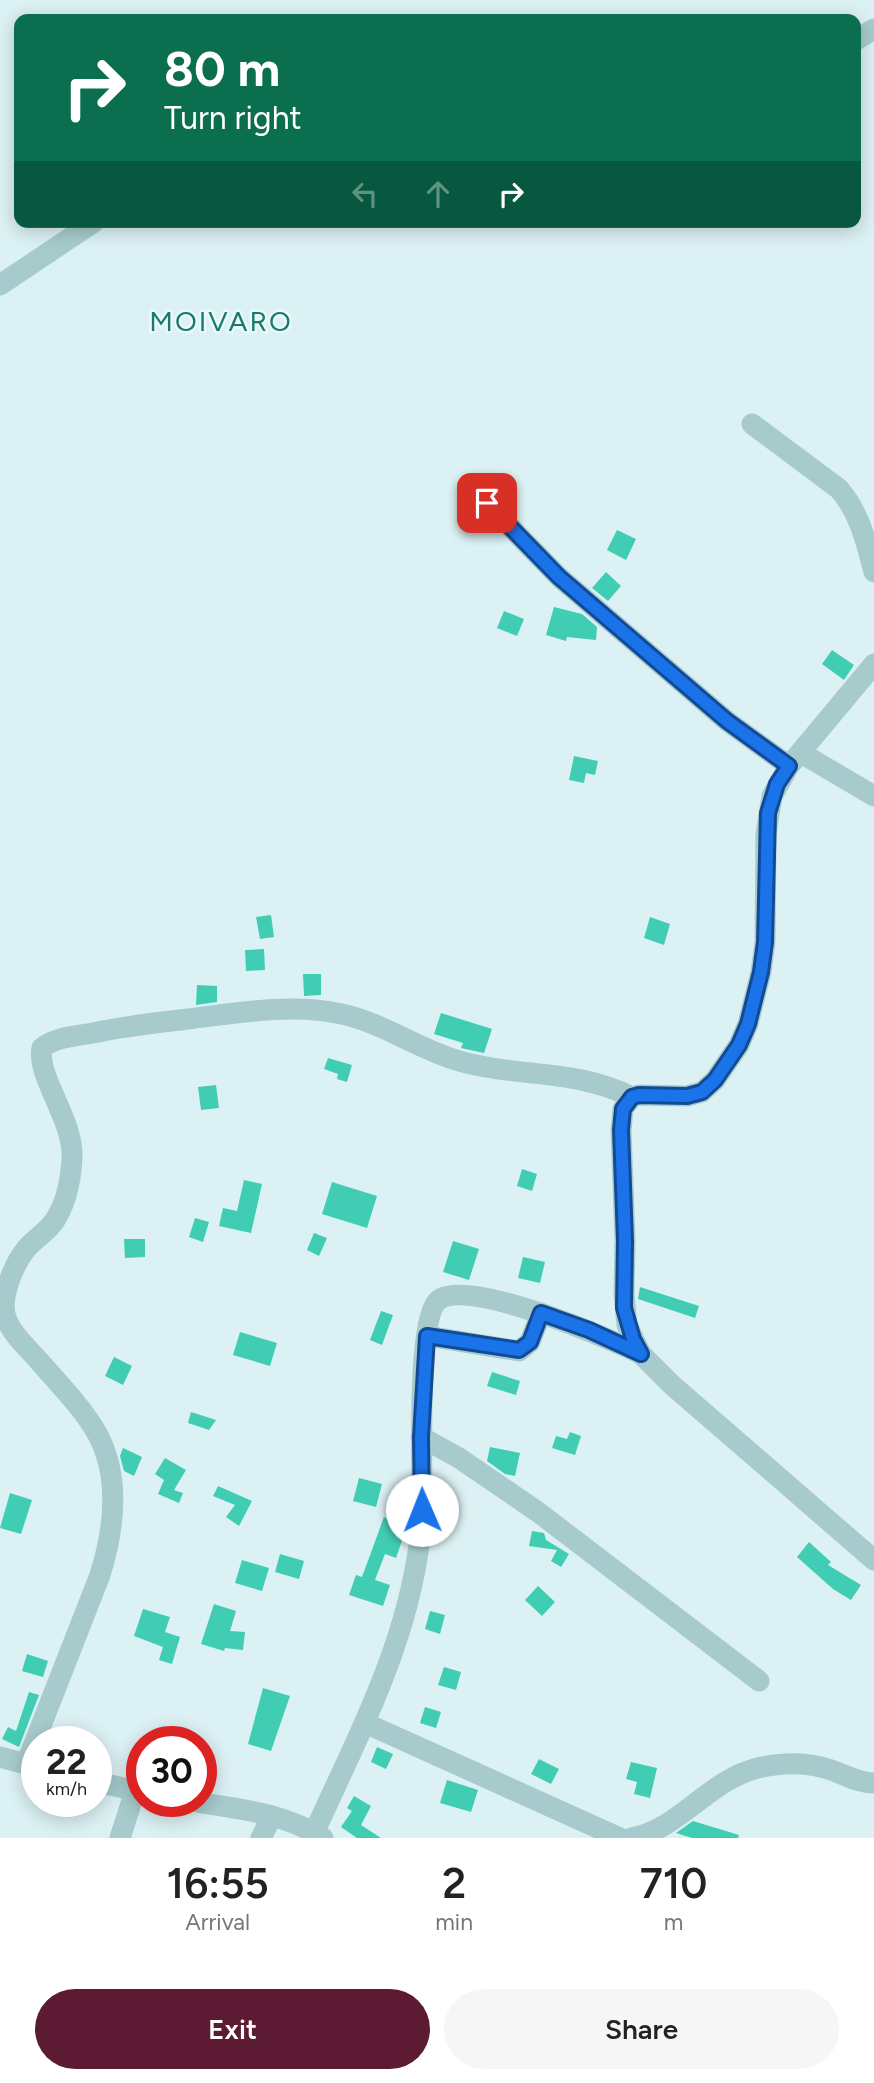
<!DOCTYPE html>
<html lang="en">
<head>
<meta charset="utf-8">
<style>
  body { margin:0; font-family:Figtree,sans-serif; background:#f6f6f6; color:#222; height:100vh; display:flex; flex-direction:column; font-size:26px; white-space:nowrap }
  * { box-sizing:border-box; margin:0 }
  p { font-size:23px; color:#767676 }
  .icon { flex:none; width:38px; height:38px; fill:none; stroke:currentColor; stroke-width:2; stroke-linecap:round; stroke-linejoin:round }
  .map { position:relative; height:1838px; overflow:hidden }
  .details { display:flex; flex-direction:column; background:#fff; flex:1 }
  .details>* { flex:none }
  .banner { position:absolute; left:14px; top:14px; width:847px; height:214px; border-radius:14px; box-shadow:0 4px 18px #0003; background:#0b6e4f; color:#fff; overflow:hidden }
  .speed { position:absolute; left:21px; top:1726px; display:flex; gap:14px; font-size:35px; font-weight:700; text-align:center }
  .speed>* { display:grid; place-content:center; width:91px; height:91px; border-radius:50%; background:#fff; box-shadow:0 4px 18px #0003; line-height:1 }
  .speed small { font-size:18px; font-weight:400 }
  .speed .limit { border:10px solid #d22; background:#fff; color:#111 }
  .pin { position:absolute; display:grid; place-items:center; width:60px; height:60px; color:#fff; margin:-30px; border-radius:14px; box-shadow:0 4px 10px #0006 }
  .me { position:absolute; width:77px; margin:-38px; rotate:359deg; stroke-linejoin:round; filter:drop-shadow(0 0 5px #0008) }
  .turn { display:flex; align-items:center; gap:24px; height:147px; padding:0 35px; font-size:32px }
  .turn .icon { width:91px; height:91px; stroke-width:2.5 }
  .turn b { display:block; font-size:49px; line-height:60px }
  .lanes { display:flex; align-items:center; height:66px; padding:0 35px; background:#0003; justify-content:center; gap:35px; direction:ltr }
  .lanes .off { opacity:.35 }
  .eta { display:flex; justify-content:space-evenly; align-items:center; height:119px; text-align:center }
  .eta b { font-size:42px; font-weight:600; line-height:49px }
  .primary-button { display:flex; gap:14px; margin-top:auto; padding:14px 35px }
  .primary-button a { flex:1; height:80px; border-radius:42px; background:#5d1b33; color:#fff; font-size:28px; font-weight:600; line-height:80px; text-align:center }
  .primary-button a+a { background:#f6f6f6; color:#222 }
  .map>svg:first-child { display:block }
  .building { fill:#41cdb3 }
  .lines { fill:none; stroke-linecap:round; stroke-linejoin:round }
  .minor { stroke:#a7cbcd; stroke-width:21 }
  .route-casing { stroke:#114b97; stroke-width:18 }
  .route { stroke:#1a73e8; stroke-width:12 }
  .labels { text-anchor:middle; stroke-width:5; stroke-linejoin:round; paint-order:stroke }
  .neighbourhood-label { font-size:28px; letter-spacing:2px; fill:#1a7a69; stroke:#e9f9fb }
</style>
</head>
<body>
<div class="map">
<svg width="874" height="1838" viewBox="0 0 874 1838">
  <rect width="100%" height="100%" fill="#dcf1f4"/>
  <!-- building -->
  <g class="building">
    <path d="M617 530 636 539 626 560 607 550Z"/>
    <path d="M606 572 621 586 608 601 592 588Z"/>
    <path d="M554 607 582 614 597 627 596 640 567 637 566 641 546 635Z"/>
    <path d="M504 611 524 619 517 636 497 628Z"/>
    <path d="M832 650 854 665 844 680 822 664Z"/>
    <path d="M574 756 598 761 595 775 586 773 584 783 569 780Z"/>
    <path d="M271 915 274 937 260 939 256 917Z"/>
    <path d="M650 917 670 924 664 945 644 938Z"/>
    <path d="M264 949 265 970 246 971 245 950Z"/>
    <path d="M303 974H321V995L304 996Z"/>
    <path d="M197 985 217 986V1002L196 1005Z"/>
    <path d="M441 1013 492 1029 484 1053 461 1048 463 1043 434 1034Z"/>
    <path d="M328 1058 352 1065 347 1082 337 1079 338 1074 324 1069Z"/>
    <path d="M216 1085 219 1108 201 1110 198 1087Z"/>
    <path d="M522 1169 537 1174 532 1191 517 1186Z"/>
    <path d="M244 1180 262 1184 251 1233 219 1226 223 1208 237 1211Z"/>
    <path d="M332 1182 377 1196 367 1228 322 1214Z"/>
    <path d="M195 1218 209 1222 203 1242 189 1237Z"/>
    <path d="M314 1233 327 1238 319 1256 307 1250Z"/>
    <path d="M124 1239H145V1257L125 1258Z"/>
    <path d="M453 1241 479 1249 469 1280 443 1272Z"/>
    <path d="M523 1257 545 1262 540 1283 518 1278Z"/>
    <path d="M640 1287 699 1306 695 1318 638 1299Z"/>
    <path d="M381 1311 393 1315 382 1345 370 1340Z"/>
    <path d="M240 1332 277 1343 270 1366 233 1355Z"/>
    <path d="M114 1357 132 1366 123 1385 105 1376Z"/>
    <path d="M492 1372 520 1381 516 1395 487 1386Z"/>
    <path d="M191 1412 216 1420 209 1430 188 1423Z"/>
    <path d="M570 1432 581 1436 575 1455 552 1448 556 1436 567 1439Z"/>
    <path d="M490 1447 520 1453 515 1476 505 1474 487 1461Z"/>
    <path d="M123 1448 142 1457 134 1476 124 1471 120 1456Z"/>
    <path d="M165 1458 186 1470 174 1490 183 1493 179 1503 158 1494 164 1480 155 1474Z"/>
    <path d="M359 1478 382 1484 376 1507 353 1501Z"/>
    <path d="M218 1486 252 1501 239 1526 226 1517 235 1505 213 1496Z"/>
    <path d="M10 1493 32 1500 21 1534 0 1528Z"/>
    <path d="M384 1517 407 1526 396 1558 385 1554 375 1580 390 1585 383 1606 349 1595 356 1575 362 1577Z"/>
    <path d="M532 1531 544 1533 546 1540 569 1554 561 1567 551 1561 557 1550 529 1546Z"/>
    <path d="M809 1542 831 1562 828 1565 861 1585 851 1600 833 1589 797 1557Z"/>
    <path d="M280 1554 304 1561 299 1579 275 1572Z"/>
    <path d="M242 1560 269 1568 262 1591 235 1583Z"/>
    <path d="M538 1586 555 1602 542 1616 525 1600Z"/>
    <path d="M214 1604 236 1611 230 1631 245 1632 243 1650 225 1648 224 1651 201 1644Z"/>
    <path d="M143 1609 170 1617 165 1632 180 1637 172 1664 159 1660 163 1647 134 1636Z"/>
    <path d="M430 1611 445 1615 440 1634 425 1629Z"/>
    <path d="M27 1654 48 1661 43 1677 22 1671Z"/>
    <path d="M444 1667 461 1672 456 1690 438 1685Z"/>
    <path d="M263 1688 290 1696 271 1751 248 1744Z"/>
    <path d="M29 1692 39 1695 19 1747 2 1739 8 1727 16 1731Z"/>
    <path d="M425 1707 441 1712 436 1728 420 1723Z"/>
    <path d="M377 1747 393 1754 386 1769 371 1762Z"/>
    <path d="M539 1759 559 1769 551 1784 531 1774Z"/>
    <path d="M631 1762 657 1768 650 1798 634 1794 637 1782 626 1779Z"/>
    <path d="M447 1780 478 1790 471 1812 440 1803Z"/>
    <path d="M354 1796 371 1806 361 1825 381 1838H357L341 1827 352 1811 347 1808Z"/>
    <path d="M693 1821 739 1835 738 1838H692L676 1833Z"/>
  </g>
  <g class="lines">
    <!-- minor -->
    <g class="minor">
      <path d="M856 40 874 29"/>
      <path d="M0 285 94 222"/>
      <path d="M752 424 839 489C860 513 866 542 874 572"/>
      <path d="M487 503 559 577 727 721 789 766"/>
      <path d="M874 664 789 766 772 796 766 834 765 942 761 972 748 1024 739 1045 715 1080 702 1092 687 1096 639 1095 632 1097 623 1109 621 1130 625 1241 624 1294 627 1325 641 1354 672 1385 874 1560"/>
      <path d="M801 753 874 796"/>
      <path d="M427 1336 519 1351 530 1342 541 1313"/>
      <path d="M421 1437 459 1458 538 1512 759 1681"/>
      <path d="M365 1723 620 1838"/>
      <path d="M0 1757 37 1767"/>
      <path d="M26 1764 100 1575C114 1530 121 1479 98 1435 83 1408 59 1384 39 1361 27 1347 9 1332 5 1314 1 1295 14 1264 26 1249 36 1237 51 1230 58 1215 67 1199 71 1176 72 1158 74 1120 36 1076 42 1048 55 1037 76 1036 93 1033 124 1026 156 1023 188 1019 237 1013 292 1003 342 1014 387 1024 425 1054 471 1064 527 1077 577 1070 632 1097"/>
      <path d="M96 1782 142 1792"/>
      <path d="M190 1801C236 1809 283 1812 323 1838"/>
      <path d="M314 1833C361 1729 416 1628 422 1513 423 1479 415 1314 440 1299 471 1279 608 1338 641 1354"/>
      <path d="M120 1838 135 1791"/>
      <path d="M261 1838 272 1816"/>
      <path d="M631 1838C679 1830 708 1780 758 1768 780 1763 806 1762 828 1769 844 1774 857 1783 874 1783"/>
    </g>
  </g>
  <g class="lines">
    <defs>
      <path id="route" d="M422 1510 421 1437 427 1336 519 1350 530 1342 541 1313 589 1330 641 1354 633 1339 624 1308 625 1241 621 1130 623 1109 632 1097 639 1095 687 1096 702 1092 715 1080 739 1045 748 1024 761 972 765 942 768 813 777 784 789 766 727 721 559 577 487 503"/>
    </defs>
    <!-- route casing -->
    <use href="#route" class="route-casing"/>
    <!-- route -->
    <use href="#route" class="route"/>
  </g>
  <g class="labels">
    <!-- neighbourhood labels -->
    <g class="neighbourhood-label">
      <text x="221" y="331">MOIVARO</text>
    </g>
  </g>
</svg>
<div class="speed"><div>22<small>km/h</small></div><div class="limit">30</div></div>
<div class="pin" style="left:487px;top:503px;background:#d93025"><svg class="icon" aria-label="arrive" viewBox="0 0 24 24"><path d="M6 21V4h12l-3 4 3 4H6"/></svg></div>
<svg class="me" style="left:422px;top:1510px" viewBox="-20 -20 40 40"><circle r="19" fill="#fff"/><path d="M0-13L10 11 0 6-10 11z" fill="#1a73e8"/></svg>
<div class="banner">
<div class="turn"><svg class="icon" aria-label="right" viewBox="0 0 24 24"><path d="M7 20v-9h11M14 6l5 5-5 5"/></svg><div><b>80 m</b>Turn right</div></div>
<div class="lanes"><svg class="icon off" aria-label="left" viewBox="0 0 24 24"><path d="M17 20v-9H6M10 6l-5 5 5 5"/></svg><svg class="icon off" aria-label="ahead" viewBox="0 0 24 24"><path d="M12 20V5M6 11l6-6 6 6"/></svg><svg class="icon" aria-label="right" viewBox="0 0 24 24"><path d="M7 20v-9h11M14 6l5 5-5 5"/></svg></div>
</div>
</div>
<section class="details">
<div class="eta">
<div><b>16:55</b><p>Arrival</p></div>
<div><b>2</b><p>min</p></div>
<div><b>710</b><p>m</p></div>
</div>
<div class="primary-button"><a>Exit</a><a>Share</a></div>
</section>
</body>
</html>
